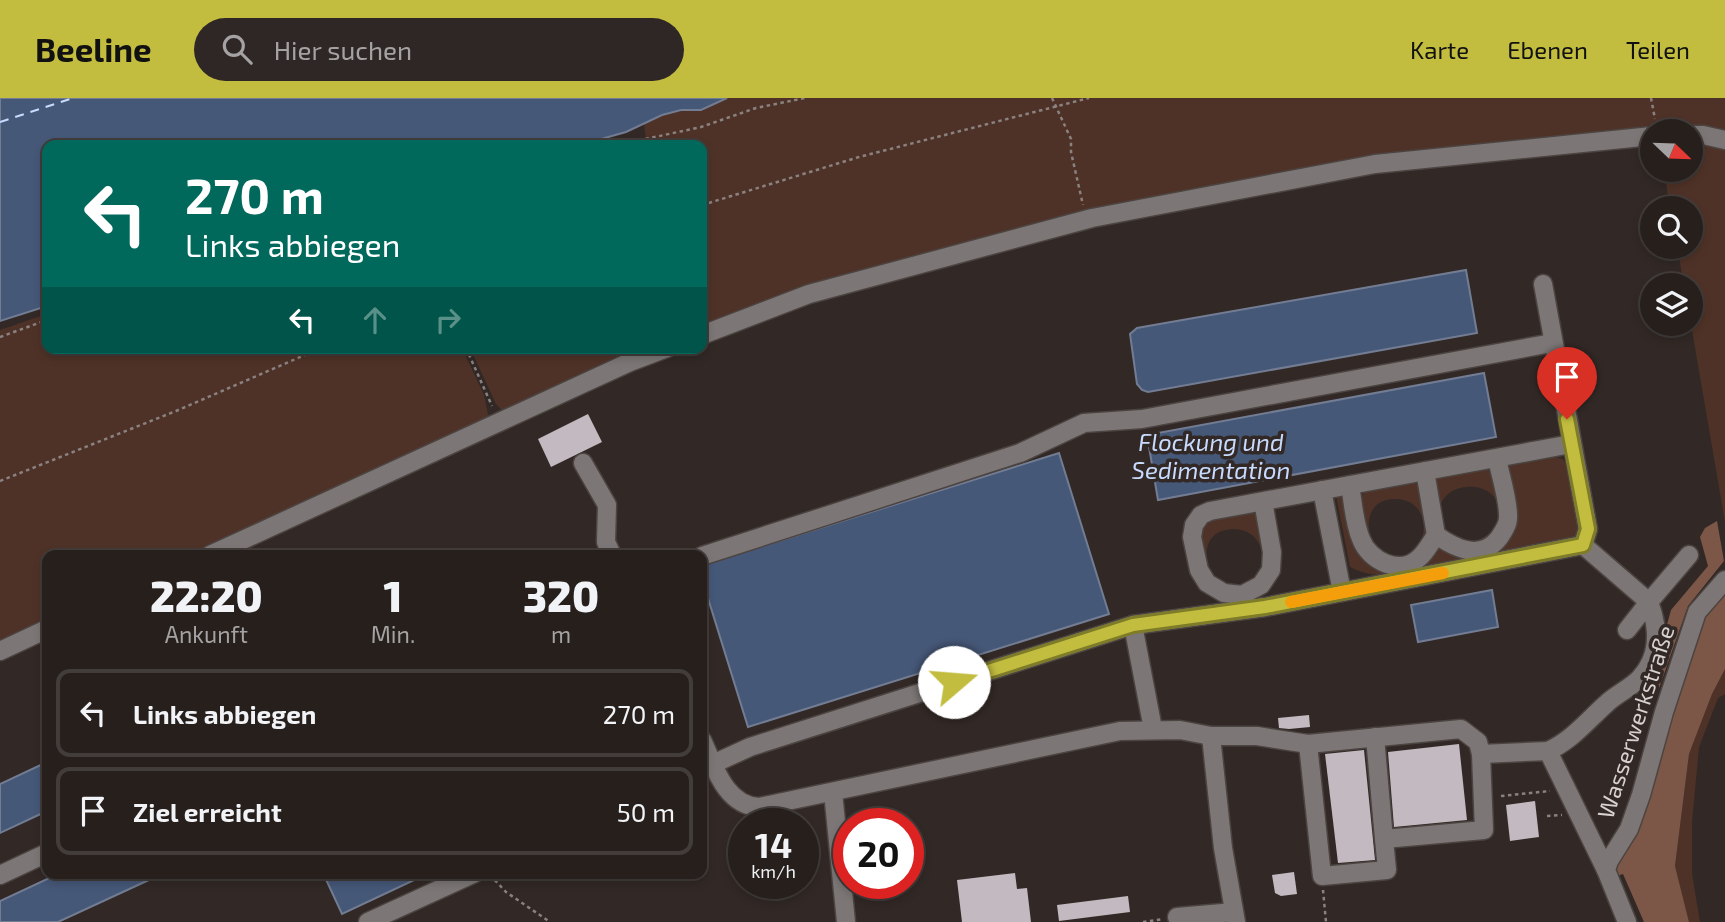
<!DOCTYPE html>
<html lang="de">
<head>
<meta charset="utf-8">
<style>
  body { margin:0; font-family:"Exo 2",sans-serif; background:#2e2725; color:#f1f3f6; height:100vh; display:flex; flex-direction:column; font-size:26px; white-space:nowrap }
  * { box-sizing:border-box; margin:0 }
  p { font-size:23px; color:#a4a2a3 }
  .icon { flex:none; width:38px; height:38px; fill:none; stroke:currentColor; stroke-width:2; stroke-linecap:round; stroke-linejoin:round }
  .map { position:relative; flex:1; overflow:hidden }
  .details { position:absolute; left:42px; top:452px; width:665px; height:329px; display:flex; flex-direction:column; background:#261f1c; border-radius:14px; box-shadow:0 4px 10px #0003,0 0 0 2px #423d3b }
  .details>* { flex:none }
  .guide { position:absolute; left:42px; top:42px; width:665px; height:214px; border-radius:14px; box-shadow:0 4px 10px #0003,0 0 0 2px #423d3b; background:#00695c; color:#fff; overflow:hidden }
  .needle { width:46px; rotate:113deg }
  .buttons { position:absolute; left:1640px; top:21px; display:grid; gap:14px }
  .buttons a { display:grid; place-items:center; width:63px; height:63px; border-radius:50%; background:#261f1c; box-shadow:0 4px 10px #0003,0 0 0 2px #423d3b; font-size:35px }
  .speed { position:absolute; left:728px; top:710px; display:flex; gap:14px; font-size:35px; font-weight:700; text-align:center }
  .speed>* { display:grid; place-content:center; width:91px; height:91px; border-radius:50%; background:#261f1c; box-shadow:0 4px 10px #0003,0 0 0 2px #423d3b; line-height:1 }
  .speed small { font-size:18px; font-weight:400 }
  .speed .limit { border:10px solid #d22; background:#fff; color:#111 }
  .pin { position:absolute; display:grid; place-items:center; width:60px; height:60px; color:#fff; margin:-72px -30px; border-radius:50% 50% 50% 0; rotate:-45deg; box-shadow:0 0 7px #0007 }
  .pin .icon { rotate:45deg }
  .me { position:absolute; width:77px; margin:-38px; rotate:72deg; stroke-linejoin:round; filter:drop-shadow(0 0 5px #0008) }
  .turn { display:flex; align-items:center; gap:24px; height:147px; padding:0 28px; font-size:32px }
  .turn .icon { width:91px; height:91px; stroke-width:2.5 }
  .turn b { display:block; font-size:49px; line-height:60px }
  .lanes { display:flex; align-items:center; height:66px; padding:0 28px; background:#0003; justify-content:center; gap:35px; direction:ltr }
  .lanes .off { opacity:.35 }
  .eta { display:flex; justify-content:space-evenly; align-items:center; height:119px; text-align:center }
  .eta b { font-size:42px; font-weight:800; line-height:49px }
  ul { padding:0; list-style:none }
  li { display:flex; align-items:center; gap:21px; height:88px; margin:0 14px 10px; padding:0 14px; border:4px solid #423d3b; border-radius:14px }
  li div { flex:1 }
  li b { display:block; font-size:26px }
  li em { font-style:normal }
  header { display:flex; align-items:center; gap:42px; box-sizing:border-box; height:98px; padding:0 35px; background:#c2bd3f; color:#111 }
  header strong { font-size:33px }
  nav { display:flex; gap:38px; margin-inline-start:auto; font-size:24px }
  .search { width:490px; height:63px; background:#2e2725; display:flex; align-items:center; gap:18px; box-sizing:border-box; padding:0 24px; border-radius:38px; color:#a4a2a3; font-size:26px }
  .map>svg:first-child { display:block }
  .green { fill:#4f3227 }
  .forest { fill:#7c5646 }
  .water { fill:#465878; stroke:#727c92; stroke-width:2 }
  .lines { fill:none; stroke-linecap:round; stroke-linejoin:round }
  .ferry { stroke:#c8dbfe; stroke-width:2; stroke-dasharray:9 7; stroke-linecap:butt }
  .building { fill:#c3bac1 }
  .minor-casing { stroke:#4c4441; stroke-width:21 }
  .path { stroke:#8a8280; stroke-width:2.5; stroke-dasharray:3.5 3.5; stroke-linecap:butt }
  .minor { stroke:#7c7776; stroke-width:18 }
  .route-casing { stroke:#7e7b29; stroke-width:18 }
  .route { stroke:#c2bd3f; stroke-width:12 }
  .slow { stroke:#f59e0b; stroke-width:12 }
  .labels { text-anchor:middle; stroke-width:7; stroke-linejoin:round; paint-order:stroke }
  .street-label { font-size:23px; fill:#d7d1cf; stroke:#322926 }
  .water-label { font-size:24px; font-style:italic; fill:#c8dbfe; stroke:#322926 }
</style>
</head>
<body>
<header>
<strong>Beeline</strong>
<div class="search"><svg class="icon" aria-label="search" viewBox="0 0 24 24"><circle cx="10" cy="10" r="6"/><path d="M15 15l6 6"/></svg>Hier suchen</div>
<nav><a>Karte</a><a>Ebenen</a><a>Teilen</a></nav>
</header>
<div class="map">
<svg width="1725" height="824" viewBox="0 0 1725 824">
  <rect width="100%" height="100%" fill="#322926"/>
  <!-- green -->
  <g class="green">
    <path d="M727 0H1725V39L1690 33H1652L1239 88 702 233V47H625L646 42 644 25C657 19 669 14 683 12 702 9 710 10 727 0Z"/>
    <path d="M1691 42 1725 47V424L1691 226 1690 187H1684L1677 149H1690V110H1670L1664 72H1690Z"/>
    <path d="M47 216V250H462L484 297 488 317 480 326 469 333 199 457H47V526L0 548V232Z"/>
    <path d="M470 250H656L510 311 502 312 496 306Z"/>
    <path d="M1547 356 1562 361 1572 370 1580 423 1579 435 1569 445 1404 477C1384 478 1368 478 1350 469L1336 397 1342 394 1383 470 1436 448 1501 445 1504 377C1514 356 1527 359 1547 356Z"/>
    <path d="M1477 368 1486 370C1503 383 1507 414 1499 433L1495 430C1519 373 1421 378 1443 427 1454 449 1478 448 1493 432L1497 435C1451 483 1418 396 1439 378 1448 371 1466 371 1477 368Z"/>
    <path d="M1412 383 1420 389 1430 431 1419 447C1430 428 1422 403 1398 401 1344 397 1373 491 1418 448L1417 456 1390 462 1368 446 1360 400 1366 392Z"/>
    <path d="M1251 413 1258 419 1268 460 1259 475C1268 456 1259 432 1235 431 1180 430 1215 520 1257 477L1256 485 1229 492 1206 475 1198 429 1204 421Z"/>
    <path d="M1725 571V596L1718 600 1699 649 1692 724V776L1700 824H1689L1675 768 1689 656 1712 596Z"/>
  </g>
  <!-- forest -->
  <g class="forest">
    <path d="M1717 423 1724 463 1688 508 1657 596 1645 583 1656 566 1671 512 1708 468 1700 439 1705 430Z"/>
    <path d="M1725 491V571L1712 596 1689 656 1675 768 1689 824H1644L1623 776 1617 778 1614 772 1703 517Z"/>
  </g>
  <!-- water -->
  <g class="water">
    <path d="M0 0H727L701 12H681L662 17 626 34 580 47H47V208L0 223Z"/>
    <path d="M1466 172 1477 235 1148 294 1142 292 1137 286 1130 236 1137 230Z"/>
    <path d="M1484 275 1496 339 1158 402 1147 337Z"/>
    <path d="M1059 355 1109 516 748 629 702 481V467Z"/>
    <path d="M1492 492 1498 529 1418 544 1411 507Z"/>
    <path d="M47 664V713L0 735V686Z"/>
    <path d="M60 775H164L58 824H0V803Z"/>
    <path d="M323 775H429L342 816Z"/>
  </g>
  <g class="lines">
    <!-- ferry -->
    <path class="ferry" d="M0 24 73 0"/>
  </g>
  <!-- building -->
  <g class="building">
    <path d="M588 316 602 344 551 369 538 341Z"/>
    <path d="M1309 617 1310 629 1289 631 1279 630 1278 620Z"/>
    <path d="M1459 646 1467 722 1394 729 1388 654Z"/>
    <path d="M1364 652 1375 762 1338 765 1325 656Z"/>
    <path d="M1535 703 1539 739 1510 743 1506 707Z"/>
    <path d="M1294 774 1297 796 1281 798 1275 795 1272 777Z"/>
    <path d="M1015 775 1017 791 1027 790 1031 824H962L957 782Z"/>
    <path d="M1128 798 1130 814 1059 823 1057 807Z"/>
  </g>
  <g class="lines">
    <defs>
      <g id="minor">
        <path d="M1690 37H1703L1725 42"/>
        <path d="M1543 186 1588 431 1583 447 1649 504 1689 457"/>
        <path d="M702 237 809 196 1092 120 1375 66 1652 38"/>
        <path d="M583 365 607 407 606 444 612 457"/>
        <path d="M1425 373 1436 437"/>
        <path d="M1350 387C1353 404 1354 425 1361 441 1369 463 1400 478 1419 460 1426 454 1431 444 1436 437 1456 451 1481 463 1499 440 1503 434 1508 427 1508 420 1509 403 1500 377 1497 360"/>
        <path d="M1322 392 1342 494"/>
        <path d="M1263 403 1272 454 1271 472 1261 487 1242 497 1224 495 1207 485 1199 472 1192 439 1194 427 1201 417 1210 413 1571 346"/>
        <path d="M210 457 630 264 667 250"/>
        <path d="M702 458 1020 355 1084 325 1142 321 1552 245"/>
        <path d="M1133 527 1153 631"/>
        <path d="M1627 532 1649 504"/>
        <path d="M0 553 47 531"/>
        <path d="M1211 638 1223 750 1236 824"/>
        <path d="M1375 639 1384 741"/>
        <path d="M702 642C714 667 725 708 759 709L1120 633 1180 632 1211 638H1257L1308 646 1461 631 1478 644 1481 656 1548 653 1606 772"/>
        <path d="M1308 646 1322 778 1387 772 1384 741 1484 732 1481 656"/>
        <path d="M1548 653C1571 643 1587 623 1606 606 1616 596 1631 590 1640 580 1661 557 1659 530 1649 504"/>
        <path d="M702 671 750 649 1133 527 1265 509 1583 447"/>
        <path d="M833 694 846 824"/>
        <path d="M0 777 47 755"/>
        <path d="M1177 819 1234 814"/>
        <path d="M368 824 475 775"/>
        <path d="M1627 824 1606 772 1609 763 1629 731 1641 697 1664 614 1697 514 1725 482"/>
      </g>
    </defs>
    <!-- minor casing -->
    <use href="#minor" class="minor-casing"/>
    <!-- path -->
    <g class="path">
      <path d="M1052 0 1071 41V54L1083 107"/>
      <path d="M1651 0 1655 21"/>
      <path d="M618 47 701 29 756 10 805 0"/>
      <path d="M702 107 859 59 1089 0"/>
      <path d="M0 239 47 222"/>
      <path d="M466 250 492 308"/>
      <path d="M0 383 176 313 321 250"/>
      <path d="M1501 698 1550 693"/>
      <path d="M1547 718 1562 717"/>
      <path d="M490 777 506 794 550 824"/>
      <path d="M1323 792 1326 824"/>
      <path d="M1143 824 1163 821"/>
    </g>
    <!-- minor -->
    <use href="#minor" class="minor"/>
  </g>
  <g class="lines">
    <defs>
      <path id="route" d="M954 584 1133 527 1265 509 1583 447 1588 431 1567 321"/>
    </defs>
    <!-- route casing -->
    <use href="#route" class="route-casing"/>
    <!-- route -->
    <use href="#route" class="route"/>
    <!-- slow -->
    <path class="slow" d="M1291 504 1443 475"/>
  </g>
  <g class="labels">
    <!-- street labels -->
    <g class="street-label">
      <text transform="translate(1636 624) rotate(-72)" y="8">Wasserwerkstraße</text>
    </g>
    <!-- water labels -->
    <g class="water-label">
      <text x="1211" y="353">Flockung und<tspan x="1211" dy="28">Sedimentation</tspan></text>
    </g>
  </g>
</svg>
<div class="buttons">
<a><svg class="needle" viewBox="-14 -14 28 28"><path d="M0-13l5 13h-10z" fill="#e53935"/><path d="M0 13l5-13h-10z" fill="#a4a2a3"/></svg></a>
<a><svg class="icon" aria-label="search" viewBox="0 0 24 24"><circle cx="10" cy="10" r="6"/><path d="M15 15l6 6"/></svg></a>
<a><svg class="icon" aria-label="layers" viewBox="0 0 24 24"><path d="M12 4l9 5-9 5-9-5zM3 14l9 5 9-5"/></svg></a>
</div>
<div class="speed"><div>14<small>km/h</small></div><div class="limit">20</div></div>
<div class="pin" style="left:1567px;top:321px;background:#d93025"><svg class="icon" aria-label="arrive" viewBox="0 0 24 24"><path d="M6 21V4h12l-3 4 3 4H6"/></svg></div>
<svg class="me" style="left:954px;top:584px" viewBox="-20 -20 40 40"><circle r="19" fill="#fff"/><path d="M0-13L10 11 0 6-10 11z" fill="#c2bd3f"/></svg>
<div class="guide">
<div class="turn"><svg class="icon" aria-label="left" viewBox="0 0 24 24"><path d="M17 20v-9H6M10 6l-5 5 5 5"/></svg><div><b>270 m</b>Links abbiegen</div></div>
<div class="lanes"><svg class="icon" aria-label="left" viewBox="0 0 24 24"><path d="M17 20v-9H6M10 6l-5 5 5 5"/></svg><svg class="icon off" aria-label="ahead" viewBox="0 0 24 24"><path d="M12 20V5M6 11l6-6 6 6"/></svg><svg class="icon off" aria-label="right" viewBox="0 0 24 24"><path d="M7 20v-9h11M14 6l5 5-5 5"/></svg></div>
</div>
<section class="details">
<div class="eta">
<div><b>22:20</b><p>Ankunft</p></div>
<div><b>1</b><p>Min.</p></div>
<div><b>320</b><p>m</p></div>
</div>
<ul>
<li><svg class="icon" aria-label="left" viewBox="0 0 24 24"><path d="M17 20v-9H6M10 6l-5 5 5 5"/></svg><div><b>Links abbiegen</b></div><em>270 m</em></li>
<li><svg class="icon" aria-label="arrive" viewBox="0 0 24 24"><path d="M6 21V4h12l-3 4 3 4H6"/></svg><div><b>Ziel erreicht</b></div><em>50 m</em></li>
</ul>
</section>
</div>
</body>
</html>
